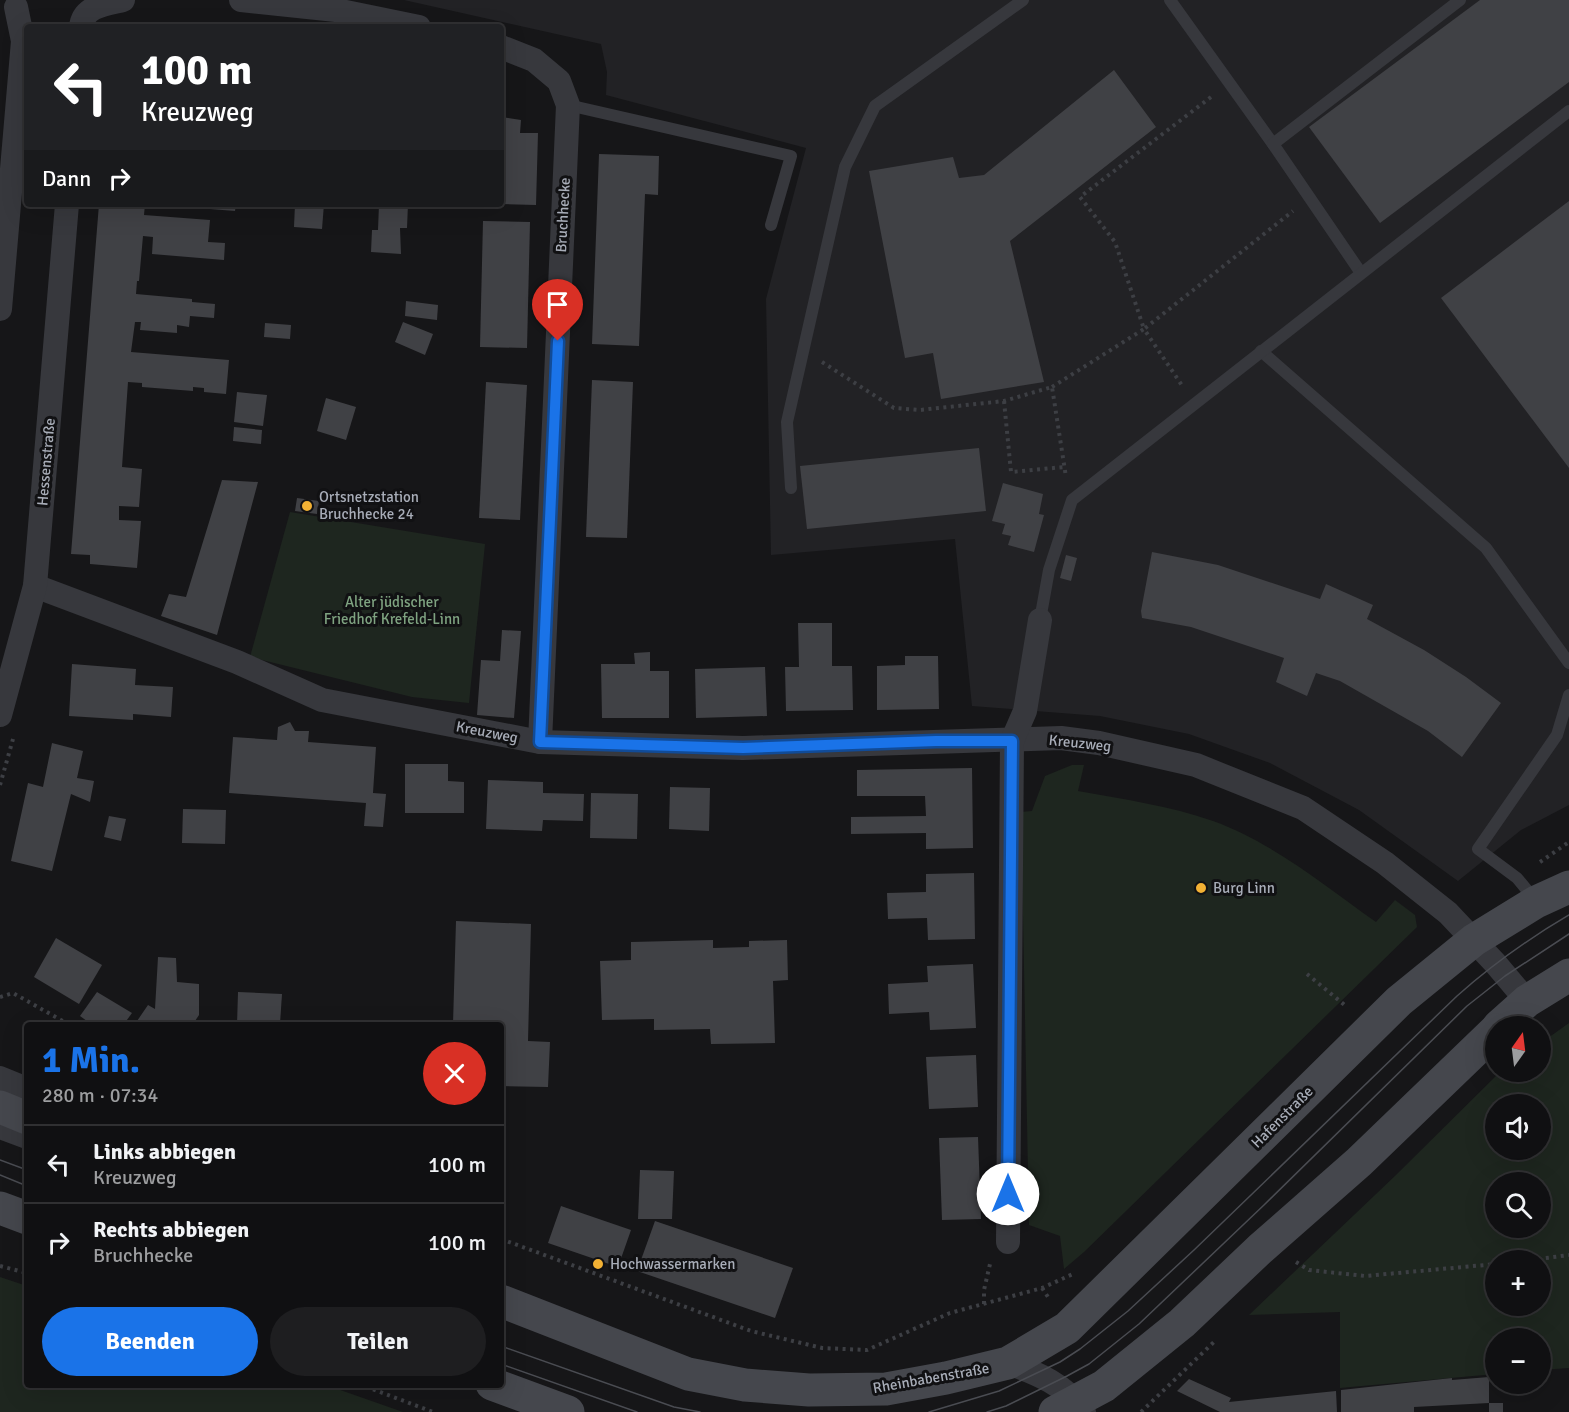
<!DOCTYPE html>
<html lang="de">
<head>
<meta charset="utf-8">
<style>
  body { margin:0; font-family:Signika,sans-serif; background:#1e1e20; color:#f1f3f6; height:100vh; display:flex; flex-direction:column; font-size:22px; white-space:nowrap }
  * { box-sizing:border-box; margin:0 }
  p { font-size:20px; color:#9c9d9f }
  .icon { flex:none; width:33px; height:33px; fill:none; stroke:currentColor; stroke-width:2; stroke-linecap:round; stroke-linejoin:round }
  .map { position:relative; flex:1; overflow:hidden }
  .panel { position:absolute; left:24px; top:1022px; width:480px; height:366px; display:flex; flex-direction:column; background:#101012; border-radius:6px; box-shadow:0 6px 24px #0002,0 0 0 2px #303032 }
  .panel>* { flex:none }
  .hud { position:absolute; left:24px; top:24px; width:480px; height:183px; border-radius:6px; box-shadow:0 6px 24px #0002,0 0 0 2px #303032; background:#202124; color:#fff; overflow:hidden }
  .needle { width:39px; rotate:14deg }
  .controls { position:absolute; left:1485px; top:1016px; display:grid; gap:12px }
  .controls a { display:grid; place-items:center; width:66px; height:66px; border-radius:50%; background:#101012; box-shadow:0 6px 24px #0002,0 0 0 2px #303032; font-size:30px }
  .pin { position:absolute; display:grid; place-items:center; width:51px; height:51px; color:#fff; margin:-62px -26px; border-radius:50% 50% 50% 0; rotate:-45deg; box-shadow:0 0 6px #0007 }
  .pin .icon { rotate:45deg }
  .me { position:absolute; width:66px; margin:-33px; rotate:0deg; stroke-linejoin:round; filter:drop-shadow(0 0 4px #0008) }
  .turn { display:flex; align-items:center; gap:21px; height:126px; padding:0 18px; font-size:27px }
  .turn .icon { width:78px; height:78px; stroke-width:2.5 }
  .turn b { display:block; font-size:42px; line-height:51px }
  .then { display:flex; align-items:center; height:57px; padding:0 18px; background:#0003; gap:12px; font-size:22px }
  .round { display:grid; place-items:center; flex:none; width:63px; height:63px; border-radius:32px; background:#1e1e20 }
  .head { display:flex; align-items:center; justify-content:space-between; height:102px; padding:0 18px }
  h1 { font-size:36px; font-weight:800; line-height:45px; color:#1a73e8 }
  .primary-button { display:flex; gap:12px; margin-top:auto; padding:12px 18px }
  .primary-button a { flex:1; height:69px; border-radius:36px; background:#1a73e8; color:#fff; font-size:24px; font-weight:800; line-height:69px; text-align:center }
  .primary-button a+a { background:#1e1e20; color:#f1f3f6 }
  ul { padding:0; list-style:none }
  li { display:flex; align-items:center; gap:18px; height:78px; padding:0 18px; border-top:2px solid #303032 }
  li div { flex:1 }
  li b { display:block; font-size:22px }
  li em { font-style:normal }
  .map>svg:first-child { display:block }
  .built { fill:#222225 }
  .green { fill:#1e261f; fill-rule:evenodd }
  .building { fill:#404145 }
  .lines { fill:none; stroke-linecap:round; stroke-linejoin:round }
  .path { stroke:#3d3f44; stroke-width:4; stroke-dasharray:3 4.5; stroke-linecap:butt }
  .lane { stroke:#37383d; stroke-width:12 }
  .street { stroke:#37383d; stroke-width:24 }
  .secondary { stroke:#45474d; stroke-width:33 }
  .tram { stroke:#4a4c52; stroke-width:1.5 }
  .route-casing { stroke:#114b97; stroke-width:15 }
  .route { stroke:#1a73e8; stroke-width:10 }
  .poi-dot { fill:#f2b134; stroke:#111113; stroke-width:2 }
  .labels { text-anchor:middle; stroke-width:6; stroke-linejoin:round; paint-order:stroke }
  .street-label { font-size:15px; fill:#a8adb8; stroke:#111113 }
  .poi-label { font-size:15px; fill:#a8adb8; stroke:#111113; text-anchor:start }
  .park-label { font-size:15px; fill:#7fa381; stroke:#111113 }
</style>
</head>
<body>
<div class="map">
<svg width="1569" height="1412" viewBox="0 0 1569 1412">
  <rect width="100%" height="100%" fill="#161618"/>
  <!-- built -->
  <path class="built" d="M404 0H1569V805L1521 830 1458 881 1359 810 1270 763 1189 734 1100 716 972 706 955 539 771 555 766 299 806 148 606 95 607 72 601 44Z"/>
  <!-- green -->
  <g class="green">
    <path d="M290 512 485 544 469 703 412 697 250 657Z"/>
    <path d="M1072 765H1084L1078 791C1123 799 1170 806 1213 821 1272 842 1325 886 1376 922L1395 900 1415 915 1417 927 1084 1252 1064 1269 1060 1236 1029 1225 1021 812 1032 811 1045 776Z"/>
    <path d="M1569 1023V1368L1541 1370 1540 1338H1496L1495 1374 1340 1388V1312L1249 1315 1396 1175 1501 1071H1540L1541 1043ZM1496 1104H1540V1149H1496ZM1496 1182H1540V1227H1496ZM1496 1260H1540V1305H1496Z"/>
    <path d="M0 1277 27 1286V1384L326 1385 403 1412H0Z"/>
  </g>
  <!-- building -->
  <g class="building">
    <path d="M1480 0H1569V82L1380 223 1309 127Z"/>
    <path d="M1114 70 1156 127 1010 241 1044 382 941 399 933 353 905 358 869 171 953 157 959 178 984 175Z"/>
    <path d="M501 117 521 120 520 133H538L536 205 501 204Z"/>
    <path d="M599 154 659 156 658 195 645 194 639 346 592 344Z"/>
    <path d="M1569 201V468L1441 298Z"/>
    <path d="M99 204H145L144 215 210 220 208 242 225 243 224 260 152 254 153 237 143 236 139 281H137L136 294 192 299V302L215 304 214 318 190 316 189 327 177 325V333L140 330 141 322H135L131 352 229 360 226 394 204 392V388L193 387V391L142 387V383L128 382 122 467 142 469 139 507 119 506V520L141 521 137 568 90 564V555L71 554Z"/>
    <path d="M211 204H236L235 211 210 209Z"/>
    <path d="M295 204H324L322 229 294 227Z"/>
    <path d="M379 204H408L407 228H400L401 254 371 252 372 230H378Z"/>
    <path d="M483 221 530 222 527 348 480 347Z"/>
    <path d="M406 301 438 305 437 320 405 316Z"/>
    <path d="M403 322 433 334 425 355 395 342Z"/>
    <path d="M265 323 291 325 290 339 264 337Z"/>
    <path d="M592 380 633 382 627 538 586 537Z"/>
    <path d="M486 382 527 385 520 520 479 518Z"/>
    <path d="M237 392 267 395 263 426 234 422Z"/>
    <path d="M326 398 356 407 346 440 317 431Z"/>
    <path d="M234 427 262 430 261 444 233 441Z"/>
    <path d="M979 448 986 511 807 529 800 466Z"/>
    <path d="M222 480 258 482 217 635 161 616 169 594 186 597Z"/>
    <path d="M1003 483 1043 494 1039 514 1044 515 1034 552 1008 545 1011 536 1002 534 1005 524 992 521Z"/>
    <path d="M297 498 319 501 317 514 295 511Z"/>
    <path d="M1152 552 1218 565 1320 599 1326 584 1373 605 1367 619 1424 650 1466 677 1501 703 1462 757 1428 731 1340 681 1316 673 1307 696 1276 682 1284 658 1191 627 1142 618 1141 611Z"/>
    <path d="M1066 555 1077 558 1071 581 1060 578Z"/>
    <path d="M798 623H832V666H852L853 710 786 711 785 667H799Z"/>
    <path d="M502 630 521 631 514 718 477 715 481 660 500 661Z"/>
    <path d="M650 652V671H669V718H602L601 664H635L634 653Z"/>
    <path d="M905 656H938L939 709 877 710V666L905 665Z"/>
    <path d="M72 664 136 669 135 685 173 687 171 717 133 714V720L69 716Z"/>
    <path d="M765 667 767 716 696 718 695 669Z"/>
    <path d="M290 722 295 731H309L308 742 376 747 373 793 386 794 383 827 364 826 366 803 229 793 233 737 277 740 278 727Z"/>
    <path d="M52 743 83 751 77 778 94 781 90 802 71 794 52 871 11 861 28 783 43 787Z"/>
    <path d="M405 764H448V781L464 782V813H405Z"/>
    <path d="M972 768 973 848 926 849V833L851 834V817L926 816 925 796H857V770Z"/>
    <path d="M488 780 543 782V793L584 794 583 821 543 820 542 831 486 829Z"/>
    <path d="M670 787 710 788 709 831 669 829Z"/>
    <path d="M591 793 638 794 637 839 590 838Z"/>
    <path d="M183 809 226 810 225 844 182 843Z"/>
    <path d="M109 816 126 819 121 841 104 837Z"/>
    <path d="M974 873 975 939 928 940 927 918 888 919 887 893 926 892V874Z"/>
    <path d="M456 921 531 924 528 1041 550 1042 548 1087 501 1086V1024H453Z"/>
    <path d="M56 938 102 965 79 1004 34 977Z"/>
    <path d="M713 940V948L749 947V941L787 940 788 980 773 981 775 1043 711 1044 710 1029 654 1030V1019L602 1020 600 961 631 960V942Z"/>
    <path d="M158 957 176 958 177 982 199 984V1015L193 1024H135L148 1005 155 1009Z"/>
    <path d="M973 964 976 1028 930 1030 929 1012 889 1014 888 984 928 982 927 966Z"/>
    <path d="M97 992 132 1013 124 1024H91L80 1016Z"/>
    <path d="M238 992 282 994 280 1024H237Z"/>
    <path d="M976 1055 978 1107 929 1109 926 1057Z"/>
    <path d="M978 1137 981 1219 942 1220 939 1138Z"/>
    <path d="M640 1170 674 1171 672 1219H638Z"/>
    <path d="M561 1206 631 1230 618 1267 548 1243Z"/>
    <path d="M655 1221 793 1268 775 1318 637 1271Z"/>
    <path d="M1489 1377V1403L1414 1407V1412H1341V1390L1452 1378V1380Z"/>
    <path d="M1189 1379 1231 1398 1229 1402 1336 1391 1337 1412H1220L1177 1391Z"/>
    <path d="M1518 1383H1531V1388L1518 1389Z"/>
    <rect x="1489" y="1403" width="14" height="9"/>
  </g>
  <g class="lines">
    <!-- path -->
    <g class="path">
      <path d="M1211 97 1080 197 1115 242 1144 329 1293 211"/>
      <path d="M822 362 894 408 920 410 1004 401 1052 387 1066 477"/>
      <path d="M1052 387 1144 329 1183 387"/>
      <path d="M1004 401 1011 472 1064 467"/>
      <path d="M0 785 13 739"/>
      <path d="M1540 862 1569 842"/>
      <path d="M1307 974 1347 1007"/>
      <path d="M0 997 13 993 68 1024"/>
      <path d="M501 1239 751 1331 822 1348 867 1350 950 1313 1042 1288 1073 1274"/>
      <path d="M1531 1260 1569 1255"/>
      <path d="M1296 1262 1309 1270 1365 1276 1496 1264"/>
      <path d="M0 1266 27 1273"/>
      <path d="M1042 1288 1050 1300"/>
      <path d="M984 1304V1290L990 1264"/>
      <path d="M359 1384 433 1412"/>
      <path d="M1141 1412 1216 1340"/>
    </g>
    <!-- lane -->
    <g class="lane">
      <path d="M1170 0 1273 144"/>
      <path d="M568 105 791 156 771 225"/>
      <path d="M1361 273 1273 144 1460 0"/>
      <path d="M1261 351 1486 548 1569 663"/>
      <path d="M791 488 787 422 845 167 875 106 1023 0"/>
      <path d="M1040 620 1049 570 1072 500 1569 111"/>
      <path d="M1536 901 1517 878 1478 849 1557 735 1569 695"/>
    </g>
    <!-- street -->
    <g class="street">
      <path d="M241 0 336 10 419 27"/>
      <path d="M81 27C83 6 106 4 123 0"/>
      <path d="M501 47 534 60 559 81 568 105 540 742"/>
      <path d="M0 309 23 41 16 7"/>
      <path d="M35 586 237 662 322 700 540 742 743 748 1061 738 1099 743 1196 765 1303 808 1385 863 1448 913 1495 963 1527 1001"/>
      <path d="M0 715 35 586 67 204"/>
      <path d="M0 1078 27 1089"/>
      <path d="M0 1127 27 1137"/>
      <path d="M1008 1242 1012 741 1025 711 1040 620"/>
      <path d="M1008 1363C1037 1373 1066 1385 1084 1412"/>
    </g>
    <!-- secondary -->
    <g class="secondary">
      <path d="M1499 1026 1527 1001 1569 975"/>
      <path d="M0 1107 27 1118"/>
      <path d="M0 1208 27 1218"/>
      <path d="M501 1301 688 1374 745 1385 809 1390 886 1389 946 1378 1008 1363 1067 1328 1399 1001 1474 940 1536 902 1569 887"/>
      <path d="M492 1384 568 1412"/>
      <path d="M1055 1412 1104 1386 1182 1323 1260 1249 1359 1162 1496 1030"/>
    </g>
    <!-- tram -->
    <g class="tram">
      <path d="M0 1160 27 1170"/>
      <path d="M0 1175 27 1186"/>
      <path d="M501 1346 674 1407 700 1412"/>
      <path d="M501 1364 637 1412"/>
      <path d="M929 1412 999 1391 1060 1362 1080 1349 1128 1311 1194 1250 1457 996C1493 964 1528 939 1569 915"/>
      <path d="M987 1412 1006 1406 1067 1376 1089 1364 1139 1324 1264 1205 1467 1006 1505 976 1569 934"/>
    </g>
  </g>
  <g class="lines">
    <defs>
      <path id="route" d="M558 341 540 742 743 748 936 741H1012L1008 1194"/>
    </defs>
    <!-- route casing -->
    <use href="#route" class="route-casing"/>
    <!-- route -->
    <use href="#route" class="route"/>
  </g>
  <!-- markers -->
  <g class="poi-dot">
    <circle cx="307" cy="506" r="6"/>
    <circle cx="1201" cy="888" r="6"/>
    <circle cx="598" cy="1264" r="6"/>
  </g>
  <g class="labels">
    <!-- street labels -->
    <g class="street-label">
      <text transform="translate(563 215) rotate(-87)" y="5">Bruchhecke</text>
      <text transform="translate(46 462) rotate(-85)" y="5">Hessenstraße</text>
      <text transform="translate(487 732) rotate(11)" y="5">Kreuzweg</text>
      <text transform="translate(1080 743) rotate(6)" y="5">Kreuzweg</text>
      <text transform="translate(1282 1117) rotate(-45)" y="5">Hafenstraße</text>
      <text transform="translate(931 1378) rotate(-10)" y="5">Rheinbabenstraße</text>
    </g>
    <!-- poi labels -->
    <g class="poi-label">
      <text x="319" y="502">Ortsnetzstation<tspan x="319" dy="17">Bruchhecke 24</tspan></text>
      <text x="1213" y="893">Burg Linn</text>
      <text x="610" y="1269">Hochwassermarken</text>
    </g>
    <!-- park labels -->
    <g class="park-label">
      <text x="392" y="607">Alter jüdischer<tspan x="392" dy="17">Friedhof Krefeld-Linn</tspan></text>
    </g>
  </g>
</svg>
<div class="controls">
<a><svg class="needle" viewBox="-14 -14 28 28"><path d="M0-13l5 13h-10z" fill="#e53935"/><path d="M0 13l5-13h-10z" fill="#9c9d9f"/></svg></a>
<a><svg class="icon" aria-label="sound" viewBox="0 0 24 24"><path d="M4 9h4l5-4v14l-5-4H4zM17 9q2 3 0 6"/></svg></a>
<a><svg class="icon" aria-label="search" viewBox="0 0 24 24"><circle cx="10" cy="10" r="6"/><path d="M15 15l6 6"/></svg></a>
<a>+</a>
<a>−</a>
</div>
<div class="pin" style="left:558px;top:341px;background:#d93025"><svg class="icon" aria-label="arrive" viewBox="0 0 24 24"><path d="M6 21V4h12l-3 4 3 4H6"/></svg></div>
<svg class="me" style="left:1008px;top:1194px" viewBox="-20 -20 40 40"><circle r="19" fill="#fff"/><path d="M0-13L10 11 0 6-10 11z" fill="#1a73e8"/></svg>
<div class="hud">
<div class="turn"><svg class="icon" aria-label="left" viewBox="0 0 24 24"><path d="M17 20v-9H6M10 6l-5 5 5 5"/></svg><div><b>100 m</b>Kreuzweg</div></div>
<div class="then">Dann<svg class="icon" aria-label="right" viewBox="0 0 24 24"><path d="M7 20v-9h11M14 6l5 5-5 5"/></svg></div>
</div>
<section class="panel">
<div class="head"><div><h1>1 Min.</h1><p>280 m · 07:34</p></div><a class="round" style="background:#d93025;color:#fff"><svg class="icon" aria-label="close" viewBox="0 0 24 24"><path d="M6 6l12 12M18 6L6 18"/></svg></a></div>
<ul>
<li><svg class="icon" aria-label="left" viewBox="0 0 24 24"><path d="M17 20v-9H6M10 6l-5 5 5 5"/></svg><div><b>Links abbiegen</b><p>Kreuzweg</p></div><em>100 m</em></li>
<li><svg class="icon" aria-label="right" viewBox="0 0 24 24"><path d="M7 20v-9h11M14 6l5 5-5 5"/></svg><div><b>Rechts abbiegen</b><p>Bruchhecke</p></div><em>100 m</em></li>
</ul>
<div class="primary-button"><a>Beenden</a><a>Teilen</a></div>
</section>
</div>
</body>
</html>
